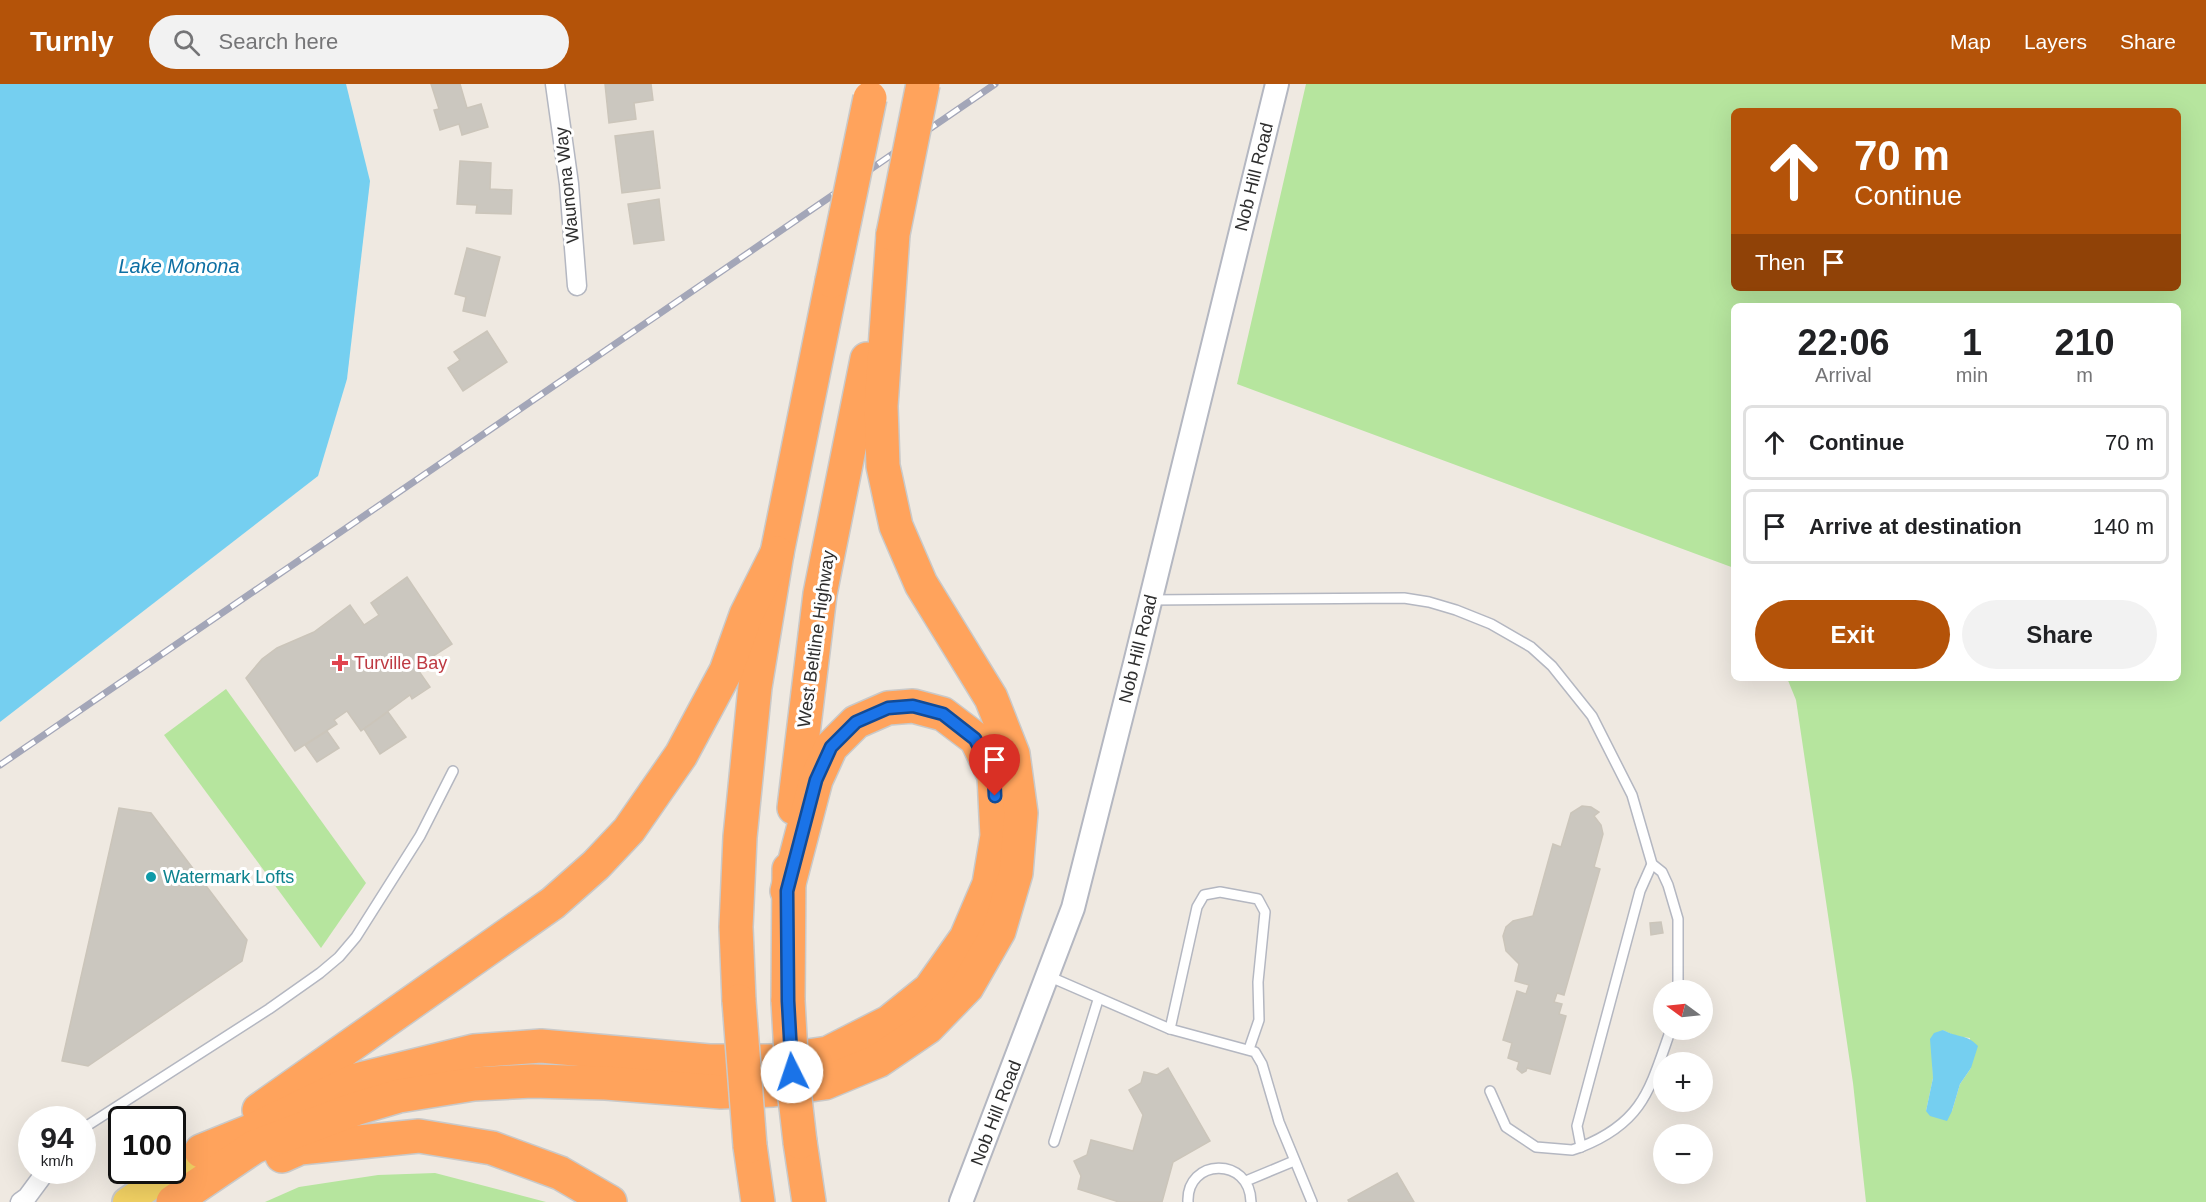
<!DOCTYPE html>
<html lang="en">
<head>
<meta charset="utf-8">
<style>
  body { margin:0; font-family:Helvetica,sans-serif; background:#f2f2f2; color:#202124; height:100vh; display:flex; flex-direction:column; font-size:22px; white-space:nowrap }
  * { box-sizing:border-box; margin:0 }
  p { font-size:20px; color:#757577 }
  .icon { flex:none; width:33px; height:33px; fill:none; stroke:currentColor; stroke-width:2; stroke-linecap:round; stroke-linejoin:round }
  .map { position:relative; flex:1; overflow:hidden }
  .side { position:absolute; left:1731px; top:219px; width:450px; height:378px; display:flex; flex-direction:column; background:#fff; border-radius:9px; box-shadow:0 6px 24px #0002 }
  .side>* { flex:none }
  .guide { position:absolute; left:1731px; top:24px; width:450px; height:183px; border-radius:9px; box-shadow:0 6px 24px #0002; background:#b45309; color:#fff; overflow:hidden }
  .needle { width:39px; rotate:285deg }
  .controls { position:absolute; left:1653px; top:896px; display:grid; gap:12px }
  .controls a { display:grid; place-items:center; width:60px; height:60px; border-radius:50%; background:#fff; box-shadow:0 6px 24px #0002; font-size:30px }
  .speed { position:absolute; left:18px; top:1022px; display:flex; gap:12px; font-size:30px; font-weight:700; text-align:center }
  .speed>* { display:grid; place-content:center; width:78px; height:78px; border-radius:50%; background:#fff; box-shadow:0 6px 24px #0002; line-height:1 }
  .speed small { font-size:15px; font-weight:400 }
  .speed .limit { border:3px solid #111; border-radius:9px; background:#fff; color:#111 }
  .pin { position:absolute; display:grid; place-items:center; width:51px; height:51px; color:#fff; margin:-62px -26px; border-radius:50% 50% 50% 0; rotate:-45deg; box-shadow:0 0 6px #0007 }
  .pin .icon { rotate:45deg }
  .me { position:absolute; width:66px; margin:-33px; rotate:356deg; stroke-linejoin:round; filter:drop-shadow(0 0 4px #0008) }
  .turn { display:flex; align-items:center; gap:21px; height:126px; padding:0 24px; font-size:27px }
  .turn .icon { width:78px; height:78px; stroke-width:2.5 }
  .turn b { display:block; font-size:42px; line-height:51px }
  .then { display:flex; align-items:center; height:57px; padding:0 24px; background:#0003; gap:12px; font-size:22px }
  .eta { display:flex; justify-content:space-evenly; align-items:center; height:102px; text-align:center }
  .eta b { font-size:36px; font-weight:600; line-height:42px }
  .primary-button { display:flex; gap:12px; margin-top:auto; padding:12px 24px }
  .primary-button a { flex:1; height:69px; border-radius:36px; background:#b45309; color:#fff; font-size:24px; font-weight:600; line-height:69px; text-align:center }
  .primary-button a+a { background:#f2f2f2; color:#202124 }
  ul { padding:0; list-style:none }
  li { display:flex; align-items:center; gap:18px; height:75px; margin:0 12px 9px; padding:0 12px; border:3px solid #e0e0e0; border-radius:9px }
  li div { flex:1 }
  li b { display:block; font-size:22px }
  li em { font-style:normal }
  header { display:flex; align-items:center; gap:36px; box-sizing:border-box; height:84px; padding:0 30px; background:#b45309; color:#fff }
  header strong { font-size:28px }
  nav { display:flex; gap:33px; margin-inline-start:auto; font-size:21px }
  .search { width:420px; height:54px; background:#f2f2f2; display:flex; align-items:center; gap:15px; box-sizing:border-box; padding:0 21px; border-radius:33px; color:#757577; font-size:22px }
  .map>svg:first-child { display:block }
  .green { fill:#b6e59e; fill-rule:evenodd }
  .water { fill:#75cff0 }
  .building { fill:#cbc7bf; stroke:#cbc5ba; stroke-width:1.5 }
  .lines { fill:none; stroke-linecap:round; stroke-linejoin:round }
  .service-casing { stroke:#b4b7c1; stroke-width:12 }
  .minor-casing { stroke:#b4b7c1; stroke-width:21 }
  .tertiary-casing { stroke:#b4b7c1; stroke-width:26 }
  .primary-casing { stroke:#c9c9c9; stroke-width:32 }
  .motorway-casing { stroke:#c9c9c9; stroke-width:36 }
  .service { stroke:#fff; stroke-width:9 }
  .minor { stroke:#fff; stroke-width:18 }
  .tertiary { stroke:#fff; stroke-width:22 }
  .primary { stroke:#f2d163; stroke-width:28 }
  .motorway { stroke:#ffa35c; stroke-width:33 }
  .rail-casing { stroke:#a3a6b8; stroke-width:7 }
  .rail { stroke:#fff; stroke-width:4.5; stroke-dasharray:14; stroke-linecap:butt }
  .motorway-bridge-casing { stroke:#c9c9c9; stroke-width:36; stroke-linecap:butt }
  .motorway-bridge { stroke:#ffa35c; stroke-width:33 }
  .route-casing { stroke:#114b97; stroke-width:15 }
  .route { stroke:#1a73e8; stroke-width:10 }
  .health-dot { fill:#e0444e; stroke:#fff; stroke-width:2 }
  .culture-dot { fill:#0f9aa8; stroke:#fff; stroke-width:2 }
  .labels { text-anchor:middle; stroke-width:6; stroke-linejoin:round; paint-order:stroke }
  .street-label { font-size:18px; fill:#2e2e2e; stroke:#fff }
  .health-label { font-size:18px; fill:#be3a42; stroke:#fff; text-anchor:start }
  .culture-label { font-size:18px; fill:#0d838f; stroke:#fff; text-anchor:start }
  .water-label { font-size:20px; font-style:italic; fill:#0d6fa3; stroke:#fff }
</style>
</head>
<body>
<header>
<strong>Turnly</strong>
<div class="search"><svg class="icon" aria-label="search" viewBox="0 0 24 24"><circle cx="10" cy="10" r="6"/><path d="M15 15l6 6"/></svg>Search here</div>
<nav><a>Map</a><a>Layers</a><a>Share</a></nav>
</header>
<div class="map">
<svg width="2206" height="1118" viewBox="0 0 2206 1118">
  <rect width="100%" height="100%" fill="#efe9e1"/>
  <!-- green -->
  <g class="green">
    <path d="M1306 0H2206V1118H1866L1853 999 1796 616 1787 594H2178V222H1734V484L1237 300ZM1734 27H2178V204H1734ZM1943 946 1955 952 1970 954 1971 984 1960 1000 1952 1027H1926L1933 994 1932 961Z"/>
    <path d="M226 605 366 799 321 864 164 651Z"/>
    <path d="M435 1089 546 1118H265L299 1103 378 1091Z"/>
  </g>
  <!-- water -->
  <g class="water">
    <path d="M0 0H346L370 97 347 295 318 392 0 638Z"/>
    <path d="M1943 946C1958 954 1967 950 1978 962L1971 984 1960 1000 1952 1027 1947 1037 1930 1032 1926 1027 1933 994 1930 955 1934 949Z"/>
  </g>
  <!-- building -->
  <g class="building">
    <path d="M431 0H460L467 24 481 20 488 43 462 51 459 40 440 46 434 26 439 25Z"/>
    <path d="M605 0H651L653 16 634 19 636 35 609 39Z"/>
    <path d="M653 47 660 104 622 109 615 52Z"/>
    <path d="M460 77 491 79 490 105 512 106 511 130 476 129 477 121 457 120Z"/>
    <path d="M659 115 664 156 634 160 628 120Z"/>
    <path d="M467 164 500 173 485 232 463 227 466 213 455 210Z"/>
    <path d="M487 247 507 278 463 307 448 284 460 276 454 268Z"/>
    <path d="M407 493 452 560 416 583 430 603 412 615 410 611 361 647 347 627 334 636 337 640 295 667 246 594 262 575 277 564 314 548 350 521 364 541 379 531 371 519Z"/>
    <path d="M388 628 406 653 380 670 364 645Z"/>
    <path d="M327 647 339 664 317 678 305 661Z"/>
    <path d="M1582 722 1591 723 1599 728 1594 732 1601 741 1603 750 1594 783 1600 785 1564 911 1557 909 1554 918 1562 920 1559 930 1566 932 1550 990 1527 984 1526 987 1522 989 1517 985 1519 978 1508 974 1512 959 1503 956 1517 907 1526 910 1529 901 1515 897 1519 880 1506 867 1503 852 1506 843 1513 837 1533 832 1553 760 1561 763 1571 729Z"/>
    <path d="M119 724 151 729 247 856 242 877 88 982 62 977Z"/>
    <path d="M1661 838 1663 849 1651 851 1650 839Z"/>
    <path d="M1168 984 1210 1057 1173 1078 1162 1118H1119L1078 1105 1081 1092 1074 1077 1087 1071 1091 1056 1133 1067 1143 1031 1129 1006 1141 999 1144 988 1157 991Z"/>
    <path d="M1397 1089 1414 1118H1349L1348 1116Z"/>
  </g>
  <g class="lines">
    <defs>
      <g id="service">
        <path d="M1150 516 1404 514 1429 518 1456 526 1491 540 1531 563 1552 582 1592 632 1632 711 1652 780 1662 788 1668 801 1678 835V906"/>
        <path d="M1652 780 1640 807 1577 1042 1581 1063C1644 1038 1650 1004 1671 945"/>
        <path d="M1048 892 1170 945 1255 968 1262 980 1279 1038 1312 1118"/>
        <path d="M1170 945 1197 823 1204 811 1220 808 1258 815 1265 828 1258 898 1259 936 1249 965"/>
        <path d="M1490 1007 1506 1043 1536 1063 1572 1066 1581 1063"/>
        <path d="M82 1045 269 925 320 889 339 873 356 853 420 752 453 687"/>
        <path d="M1054 1058 1098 916"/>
        <path d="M1246 1097 1294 1077"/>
        <path d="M1188 1118C1186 1074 1250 1072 1251 1118"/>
      </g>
      <g id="minor">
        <path d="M555 0 569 100 577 202"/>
        <path d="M20 1118 27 1113 47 1086"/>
      </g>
      <path id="tertiary" d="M961 1118 1073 824 1135 579 1277 0"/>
      <path id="primary" d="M127 1118 201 1067"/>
      <g id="motorway">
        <path d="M794 724 820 510 867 275"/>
        <path d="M739 917 736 843 740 753 755 603 777 469 832 197"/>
        <path d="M788 917 789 785"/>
        <path d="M259 1026 553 819 596 781 629 746 681 671 726 587 746 531 777 469"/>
        <path d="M800 1058 809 1118"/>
        <path d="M750 1062 758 1118"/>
        <path d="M201 1067 253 1046 356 996 474 967 541 962 709 977H775L828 969 889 938 930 905 966 854 989 800 997 752 994 692 976 655 943 630 913 622 888 624 856 638 831 663 816 696 787 807"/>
        <path d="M282 1072 300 1064 419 1052 492 1064 560 1089 610 1118"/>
        <path d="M173 1118 254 1063 355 1025 399 1012 474 1000 532 997 606 999 721 1008 773 1006 825 999 878 977 928 943 967 903 999 847 1016 789 1021 729 1013 670 991 614 921 500 896 442 883 382 881 322 893 150"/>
      </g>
    </defs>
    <!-- service casing -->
    <use href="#service" class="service-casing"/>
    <!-- minor casing -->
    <use href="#minor" class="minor-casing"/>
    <!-- tertiary casing -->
    <use href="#tertiary" class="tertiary-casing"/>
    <!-- primary casing -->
    <use href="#primary" class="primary-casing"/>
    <!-- motorway casing -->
    <use href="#motorway" class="motorway-casing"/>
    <!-- service -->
    <use href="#service" class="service"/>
    <!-- minor -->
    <use href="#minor" class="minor"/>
    <!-- tertiary -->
    <use href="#tertiary" class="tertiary"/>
    <!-- primary -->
    <use href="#primary" class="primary"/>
    <!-- motorway -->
    <use href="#motorway" class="motorway"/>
    <defs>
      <path id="rail" d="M0 681 995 0"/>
    </defs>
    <!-- rail casing -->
    <use href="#rail" class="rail-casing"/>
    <!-- rail -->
    <use href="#rail" class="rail"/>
    <defs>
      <g id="motorway-bridge">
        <path d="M893 150 923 0"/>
        <path d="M832 197 870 14"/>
        <path d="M739 917 750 1062"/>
        <path d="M788 917 792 988 800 1058"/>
      </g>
    </defs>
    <!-- motorway-bridge casing -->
    <use href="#motorway-bridge" class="motorway-bridge-casing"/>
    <!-- motorway-bridge -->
    <use href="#motorway-bridge" class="motorway-bridge"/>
  </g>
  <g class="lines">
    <defs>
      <path id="route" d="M792 988 788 917 787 807 816 696 831 663 856 638 888 624 913 622 943 630 975 655 994 692 995 712"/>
    </defs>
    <!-- route casing -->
    <use href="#route" class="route-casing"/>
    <!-- route -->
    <use href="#route" class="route"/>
  </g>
  <!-- markers -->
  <path class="health-dot" d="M337 570h6v6h6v6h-6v6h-6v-6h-6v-6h6z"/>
  <circle class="culture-dot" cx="151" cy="793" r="6"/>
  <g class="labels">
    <!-- street labels -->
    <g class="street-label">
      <text transform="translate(1254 93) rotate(-76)" y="6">Nob Hill Road</text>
      <text transform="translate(567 101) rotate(-96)" y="6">Waunona Way</text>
      <text transform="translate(816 555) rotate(-82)" y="6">West Beltline Highway</text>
      <text transform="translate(1138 565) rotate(-76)" y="6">Nob Hill Road</text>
      <text transform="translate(996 1029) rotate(-69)" y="6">Nob Hill Road</text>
    </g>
    <!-- health labels -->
    <g class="health-label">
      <text x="354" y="585">Turville Bay</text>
    </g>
    <!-- culture labels -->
    <g class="culture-label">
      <text x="163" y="799">Watermark Lofts</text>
    </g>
    <!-- water labels -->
    <g class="water-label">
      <text x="179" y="189">Lake Monona</text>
    </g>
  </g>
</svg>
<div class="controls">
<a><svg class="needle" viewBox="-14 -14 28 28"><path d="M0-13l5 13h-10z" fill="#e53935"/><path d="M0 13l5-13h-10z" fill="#757577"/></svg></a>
<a>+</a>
<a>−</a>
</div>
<div class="speed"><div>94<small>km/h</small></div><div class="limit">100</div></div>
<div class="pin" style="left:995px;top:712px;background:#d93025"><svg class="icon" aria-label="arrive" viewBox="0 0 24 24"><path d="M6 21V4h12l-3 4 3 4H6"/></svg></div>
<svg class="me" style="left:792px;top:988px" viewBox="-20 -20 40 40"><circle r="19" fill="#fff"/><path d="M0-13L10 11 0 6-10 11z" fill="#1a73e8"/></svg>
<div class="guide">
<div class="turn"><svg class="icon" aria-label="ahead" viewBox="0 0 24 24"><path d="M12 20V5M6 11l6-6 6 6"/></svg><div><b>70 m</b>Continue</div></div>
<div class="then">Then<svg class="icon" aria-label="arrive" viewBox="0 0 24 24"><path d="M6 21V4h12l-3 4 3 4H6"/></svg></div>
</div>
<section class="side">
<div class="eta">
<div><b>22:06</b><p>Arrival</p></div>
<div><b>1</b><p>min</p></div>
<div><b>210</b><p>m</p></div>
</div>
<ul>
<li><svg class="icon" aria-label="ahead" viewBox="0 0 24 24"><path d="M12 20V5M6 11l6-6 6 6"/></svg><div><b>Continue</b></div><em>70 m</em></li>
<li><svg class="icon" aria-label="arrive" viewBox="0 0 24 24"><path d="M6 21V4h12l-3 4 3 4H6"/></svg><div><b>Arrive at destination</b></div><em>140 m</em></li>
</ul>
<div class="primary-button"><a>Exit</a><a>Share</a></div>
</section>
</div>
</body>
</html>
